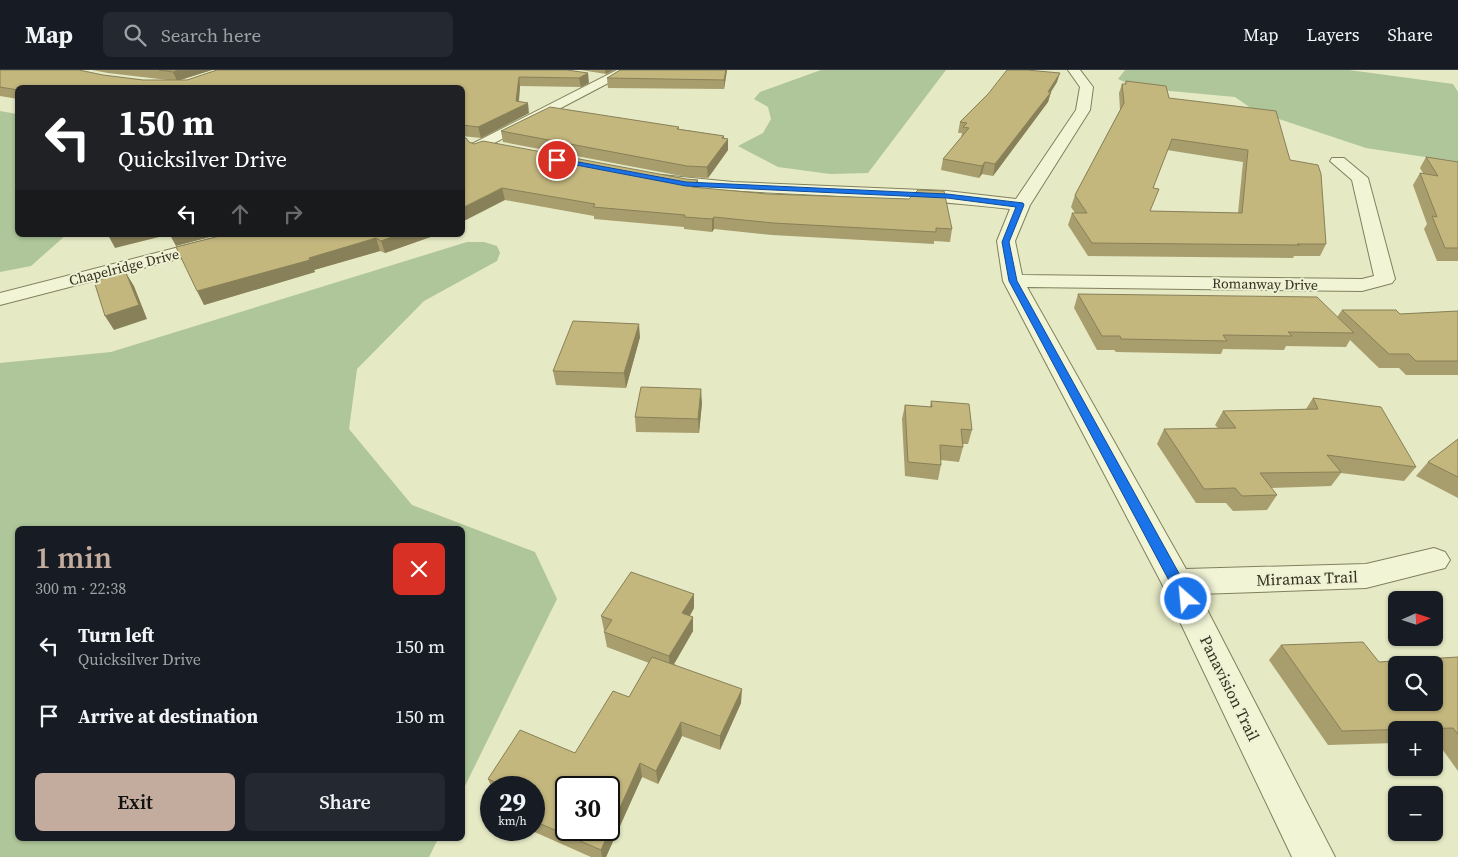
<!DOCTYPE html>
<html lang="en">
<head>
<meta charset="utf-8">
<style>
  body { margin:0; font-family:"Source Serif 4",serif; background:#242831; color:#f1f3f6; height:100vh; display:flex; flex-direction:column; font-size:19px; white-space:nowrap }
  * { box-sizing:border-box; margin:0 }
  p { font-size:16px; color:#9ea1a6 }
  .icon { flex:none; width:28px; height:28px; fill:none; stroke:currentColor; stroke-width:2; stroke-linecap:round; stroke-linejoin:round }
  .map { position:relative; flex:1; overflow:hidden }
  .panel { position:absolute; left:15px; top:456px; width:450px; height:315px; display:flex; flex-direction:column; background:#171b24; border-radius:8px; box-shadow:0 1px 4px #0004 }
  .panel>* { flex:none }
  .banner { position:absolute; left:15px; top:15px; width:450px; height:152px; border-radius:8px; box-shadow:0 1px 4px #0004; background:#202124; color:#fff; overflow:hidden }
  .needle { width:32px; rotate:87deg }
  .buttons { position:absolute; left:1388px; top:521px; display:grid; gap:10px }
  .buttons a { display:grid; place-items:center; width:55px; height:55px; border-radius:8px; background:#171b24; box-shadow:0 1px 4px #0004; font-size:25px }
  .speed { position:absolute; left:480px; top:706px; display:flex; gap:10px; font-size:25px; font-weight:700; text-align:center }
  .speed>* { display:grid; place-content:center; width:65px; height:65px; border-radius:50%; background:#171b24; box-shadow:0 1px 4px #0004; line-height:1 }
  .speed small { font-size:12px; font-weight:400 }
  .speed .limit { border:2px solid #111; border-radius:8px; background:#fff; color:#111 }
  .pin { position:absolute; display:grid; place-items:center; width:42px; height:42px; color:#fff; margin:-21px; border:2px solid #fff; border-radius:50%; box-shadow:0 1px 5px #0007 }
  .me { position:absolute; width:55px; margin:-28px; rotate:333deg; stroke-linejoin:round; filter:drop-shadow(0 0 4px #0008) }
  .turn { display:flex; align-items:center; gap:18px; height:105px; padding:0 20px; font-size:22px }
  .turn .icon { width:65px; height:65px; stroke-width:2.5 }
  .turn b { display:block; font-size:35px; line-height:42px }
  .lanes { display:flex; align-items:center; height:48px; padding:0 20px; background:#0003; justify-content:center; gap:25px; direction:ltr }
  .lanes .off { opacity:.35 }
  .round { display:grid; place-items:center; flex:none; width:52px; height:52px; border-radius:8px; background:#242831 }
  .summary { display:flex; align-items:center; justify-content:space-between; height:85px; padding:0 20px }
  h1 { font-size:30px; font-weight:600; line-height:38px; color:#c3ac9e }
  .primary-button { display:flex; gap:10px; margin-top:auto; padding:10px 20px }
  .primary-button a { flex:1; height:58px; border-radius:8px; background:#c3ac9e; color:#111; font-size:20px; font-weight:600; line-height:58px; text-align:center }
  .primary-button a+a { background:#242831; color:#f1f3f6 }
  ul { padding:0; list-style:none }
  li { display:flex; align-items:center; gap:15px; height:70px; padding:0 20px }
  li div { flex:1 }
  li b { display:block; font-size:19px }
  li em { font-style:normal }
  header { display:flex; align-items:center; gap:30px; box-sizing:border-box; height:70px; padding:0 25px; background:#171b24; border-bottom:1px solid #363941 }
  header strong { font-size:24px }
  nav { display:flex; gap:28px; margin-inline-start:auto; font-size:18px }
  .search { width:350px; height:45px; background:#242831; display:flex; align-items:center; gap:12px; box-sizing:border-box; padding:0 18px; border-radius:8px; color:#9ea1a6; font-size:19px }
  .map>svg:first-child { display:block }
  .green { fill:#aec699 }
  .lines { fill:none; stroke-linecap:round; stroke-linejoin:round }
  .minor-casing { stroke:#82805c; stroke-width:2 }
  .minor { fill:#f1f5d6; fill-rule:evenodd }
  .wall { fill:#a89d6c; fill-rule:evenodd }
  .shaded-wall { fill:#888058 }
  .building { fill:#c3b77e; stroke:#888058; fill-rule:evenodd }
  .route { fill:#1a73e8; stroke:#114b97 }
  .labels { text-anchor:middle; stroke-width:4; stroke-linejoin:round; paint-order:stroke }
  .far-street-label { font-size:14px; fill:#33311f; stroke:#eef1d3 }
  .street-label { font-size:16px; fill:#33311f; stroke:#eef1d3 }
</style>
</head>
<body>
<header>
<strong>Map</strong>
<div class="search"><svg class="icon" aria-label="search" viewBox="0 0 24 24"><circle cx="10" cy="10" r="6"/><path d="M15 15l6 6"/></svg>Search here</div>
<nav><a>Map</a><a>Layers</a><a>Share</a></nav>
</header>
<div class="map">
<svg width="1458" height="787" viewBox="0 0 1458 787">
  <rect width="100%" height="100%" fill="#e5e9c4"/>
  <!-- green -->
  <g class="green">
    <path d="M821 0H946L868 103 830 104 778 97 738 76 763 63 771 49 768 37 754 29 760 22Z"/>
    <path d="M1125 0H1349L1453 14 1458 22V92L1366 78 1255 41 1235 27 1138 18 1118 9Z"/>
    <path d="M0 41 17 44 18 165H66L31 196 0 202Z"/>
    <path d="M467 172H484L497 176 500 183 497 191 424 231 357 299 349 359 412 435 535 482 557 529 463 720 462 459H18V769H438L429 787H0V293L111 282Z"/>
  </g>
  <g class="lines">
    <defs>
      <g id="minor">
        <path d="M617 0H633L462 90V79Z"/>
        <path d="M1068 0H1080L1093 17 1090 40 1030 135 1015 171 1022 205 1362 209 1374 206 1352 110 1330 91 1332 88H1344L1368 108 1395 209 1392 213 1362 221 1027 217 1186 499 1366 494 1434 478 1445 482 1450 490 1445 498 1366 518 1199 524 1335 787H1292L1161 512 1003 211 997 171 1010 139C894 125 777 126 661 115L655 114 653 110 655 106 661 105 733 112 947 121 1016 129 1076 40 1080 17Z"/>
        <path d="M226 165H257L255 169 0 235V223Z"/>
      </g>
    </defs>
    <!-- minor casing -->
    <use href="#minor" class="minor-casing"/>
    <!-- minor -->
    <use href="#minor" class="minor"/>
  </g>
  <!-- wall -->
  <g class="wall">
    <path d="M0 0 103 5 143 10H168L108 3 92 0H212L180 10 567 0 589 13 581 17 520 16 519 32 529 43 481 68 462 66V18H18V29L0 26Z"/>
    <path d="M581 0H614L606 4Z"/>
    <path d="M620 0H727L724 19 608 18 607 8Z"/>
    <path d="M1126 11 1169 28 1290 90 1326 174 1320 186H1294L1293 188 1088 186 1068 155 1072 143H1075L1071 137 1075 125 1120 40 1119 23 1122 14H1125ZM1167 80 1243 92 1238 143 1150 141 1153 118Z"/>
    <path d="M1057 12 1051 22 1048 32 993 106 982 104 979 108 941 100 943 89 961 68 962 63H958L960 52Z"/>
    <path d="M679 57V59L724 66V68L728 69V80L708 108 687 107 503 72 501 61Z"/>
    <path d="M469 72 474 74 686 109 698 110V118L952 159 950 172 934 171V174L772 165 714 159 712 162 684 159V157L594 149V146L505 130Z"/>
    <path d="M1426 87 1458 92V191H1437L1424 159 1427 154 1413 115 1420 103H1423L1420 98Z"/>
    <path d="M224 165H436L385 183 380 181 314 200 315 202 204 235Z"/>
    <path d="M1078 224 1337 247 1342 240 1400 244 1458 241V305H1406L1399 298H1379L1350 270 1346 277 1286 276 1284 280 1223 279 1221 284 1116 282 1114 280H1097L1074 238Z"/>
    <path d="M640 267 626 318 556 315 553 301Z"/>
    <path d="M1313 328 1416 397 1404 411 1341 403 1331 416 1271 418 1277 425 1267 440 1233 441 1226 433H1196L1157 374 1164 359 1218 358 1215 355 1223 341 1306 339Z"/>
    <path d="M931 331 972 360 968 374H962L963 377 959 392 941 390V395L938 410 905 406 902 349 905 335 930 337Z"/>
    <path d="M702 333 699 363 636 362 635 347Z"/>
    <path d="M1458 369V428L1416 406 1428 392Z"/>
    <path d="M694 538 690 546 693 547V561L674 594 741 633 720 680 682 666 658 714 642 707 606 787H591L530 760H534V718H492L488 709 575 683 629 627 649 593 607 577 604 562 605 561 604 560 601 546Z"/>
    <path d="M1281 575 1379 592 1458 587V701L1437 672H1434V660H1396V673L1328 675 1269 590Z"/>
  </g>
  <!-- shaded-wall -->
  <g class="shaded-wall">
    <path d="M178 0H212L177 11 173 2Z"/>
    <path d="M605 0H614L606 4Z"/>
    <path d="M726 0H727L724 19V10Z"/>
    <path d="M588 3 589 13 581 17 579 8Z"/>
    <path d="M1060 3 1057 12 1050 23 1051 22 1048 32 993 106 995 94 1048 22Z"/>
    <path d="M519 7 520 16 518 38 528 33 529 43 481 68 478 57 516 31Z"/>
    <path d="M724 66V75L728 69V80L708 108 707 97Z"/>
    <path d="M985 92 982 104 979 108 982 96Z"/>
    <path d="M698 110V121L692 117Z"/>
    <path d="M502 118 505 130 462 152V138Z"/>
    <path d="M714 147V159L712 162V149Z"/>
    <path d="M108 165H167L115 178Z"/>
    <path d="M170 165H218L176 176Z"/>
    <path d="M397 165H436L385 183 381 171Z"/>
    <path d="M376 168 380 181 314 200 315 202 204 235 197 221 309 188Z"/>
    <path d="M126 203 134 216 147 249 114 260 105 246Z"/>
    <path d="M639 254 640 267 626 318 624 303Z"/>
    <path d="M701 319 702 333 699 363 698 349Z"/>
    <path d="M694 524V538L683 557 682 543Z"/>
    <path d="M693 547V561L670 601 669 586Z"/>
    <path d="M742 619 741 633 720 680V666Z"/>
    <path d="M681 652 682 666 658 714 656 701Z"/>
    <path d="M640 693 642 707 606 787H602L601 780Z"/>
  </g>
  <!-- building -->
  <g class="building">
    <path d="M0 0H79L103 5 143 10H187L217 0H567L588 3 579 8 519 7 516 31 528 33 478 57 462 55V18H18V20L0 17Z"/>
    <path d="M159 0H178L173 2Z"/>
    <path d="M620 0H726L724 10 607 8Z"/>
    <path d="M1007 0H1027L1060 3 1048 22H1051L995 94 985 92 982 96 943 89 969 58 963 57 967 53 960 52 988 24Z"/>
    <path d="M1126 11 1166 16 1169 28 1276 41 1290 90 1318 95 1321 104 1326 174H1297L1300 175 1092 173 1072 143H1087L1075 125 1124 33 1122 14H1126ZM1172 69 1248 80 1242 143 1150 141 1159 119 1153 118Z"/>
    <path d="M550 37 679 57 677 59 724 66 722 68 728 69 707 97 687 96 501 61Z"/>
    <path d="M462 67 466 68 469 72 474 74 483 71 686 109 698 110 692 117 768 124 909 129 918 120 944 121 952 159 936 158V162L773 153 714 147 712 149 684 147 685 145 593 137 595 134 502 118 462 138Z"/>
    <path d="M1426 87 1458 92V178H1445L1432 146 1437 147 1420 103 1438 106Z"/>
    <path d="M224 165H397L381 171 376 168 309 188 310 190 197 221 176 177Z"/>
    <path d="M126 203 139 235 105 246 94 211Z"/>
    <path d="M1078 224 1317 227 1354 263 1288 262 1292 266 1223 265 1227 271 1121 269 1120 266H1102Z"/>
    <path d="M1342 240H1396L1400 244 1458 241V291H1416L1409 284H1389Z"/>
    <path d="M573 251 639 254 624 303 553 301Z"/>
    <path d="M641 317 701 319 698 349 635 347Z"/>
    <path d="M1313 328 1381 337 1416 397 1327 385 1341 402 1260 403 1277 425 1242 426 1235 418 1204 419 1164 359 1236 358 1223 341 1318 339Z"/>
    <path d="M931 331 969 334 972 360 961 359 963 377 940 375 941 395 908 392 905 335 932 337Z"/>
    <path d="M1458 369V407L1428 392Z"/>
    <path d="M631 502 694 524 682 543 693 547 669 586 604 562 612 550 601 546Z"/>
    <path d="M1363 572 1379 592 1458 587V664L1453 658 1342 661 1281 575ZM1396 595H1434V632H1396Z"/>
    <path d="M652 587 742 619 720 666 681 652 656 701 640 693 601 780 534 751V718H508L488 709 520 660 575 683 613 621 629 627ZM566 718H609V760H566Z"/>
  </g>
  <!-- route -->
  <path class="route" d="M557 88 686 112 947 124 1023 133 1024 135 1009 172 1017 211 1191 525 1193 529 1191 533 1186 534 1181 533 1009 211 1002 172 1016 137 947 128 686 116 555 91 554 90Z"/>
  <g class="labels">
    <!-- far-street labels -->
    <g class="far-street-label">
      <text transform="translate(124 197) rotate(-14)" y="5">Chapelridge Drive</text>
      <text transform="translate(1265 214) rotate(1)" y="5">Romanway Drive</text>
    </g>
    <!-- street labels -->
    <g class="street-label">
      <text transform="translate(1307 508) rotate(-2)" y="6">Miramax Trail</text>
      <text transform="translate(1230 618) rotate(64)" y="6">Panavision Trail</text>
    </g>
  </g>
</svg>
<div class="buttons">
<a><svg class="needle" viewBox="-14 -14 28 28"><path d="M0-13l5 13h-10z" fill="#e53935"/><path d="M0 13l5-13h-10z" fill="#9ea1a6"/></svg></a>
<a><svg class="icon" aria-label="search" viewBox="0 0 24 24"><circle cx="10" cy="10" r="6"/><path d="M15 15l6 6"/></svg></a>
<a>+</a>
<a>−</a>
</div>
<div class="speed"><div>29<small>km/h</small></div><div class="limit">30</div></div>
<div class="pin" style="left:557px;top:90px;background:#d93025"><svg class="icon" aria-label="arrive" viewBox="0 0 24 24"><path d="M6 21V4h12l-3 4 3 4H6"/></svg></div>
<svg class="me" style="left:1186px;top:529px" viewBox="-20 -20 40 40"><circle r="17" fill="#1a73e8" stroke="#fff" stroke-width="3"/><path d="M0-11L8 9 0 5-8 9z" fill="#fff"/></svg>
<div class="banner">
<div class="turn"><svg class="icon" aria-label="left" viewBox="0 0 24 24"><path d="M17 20v-9H6M10 6l-5 5 5 5"/></svg><div><b>150 m</b>Quicksilver Drive</div></div>
<div class="lanes"><svg class="icon" aria-label="left" viewBox="0 0 24 24"><path d="M17 20v-9H6M10 6l-5 5 5 5"/></svg><svg class="icon off" aria-label="ahead" viewBox="0 0 24 24"><path d="M12 20V5M6 11l6-6 6 6"/></svg><svg class="icon off" aria-label="right" viewBox="0 0 24 24"><path d="M7 20v-9h11M14 6l5 5-5 5"/></svg></div>
</div>
<section class="panel">
<div class="summary"><div><h1>1 min</h1><p>300 m · 22:38</p></div><a class="round" style="background:#d93025;color:#fff"><svg class="icon" aria-label="close" viewBox="0 0 24 24"><path d="M6 6l12 12M18 6L6 18"/></svg></a></div>
<ul>
<li><svg class="icon" aria-label="left" viewBox="0 0 24 24"><path d="M17 20v-9H6M10 6l-5 5 5 5"/></svg><div><b>Turn left</b><p>Quicksilver Drive</p></div><em>150 m</em></li>
<li><svg class="icon" aria-label="arrive" viewBox="0 0 24 24"><path d="M6 21V4h12l-3 4 3 4H6"/></svg><div><b>Arrive at destination</b></div><em>150 m</em></li>
</ul>
<div class="primary-button"><a>Exit</a><a>Share</a></div>
</section>
</div>
</body>
</html>
